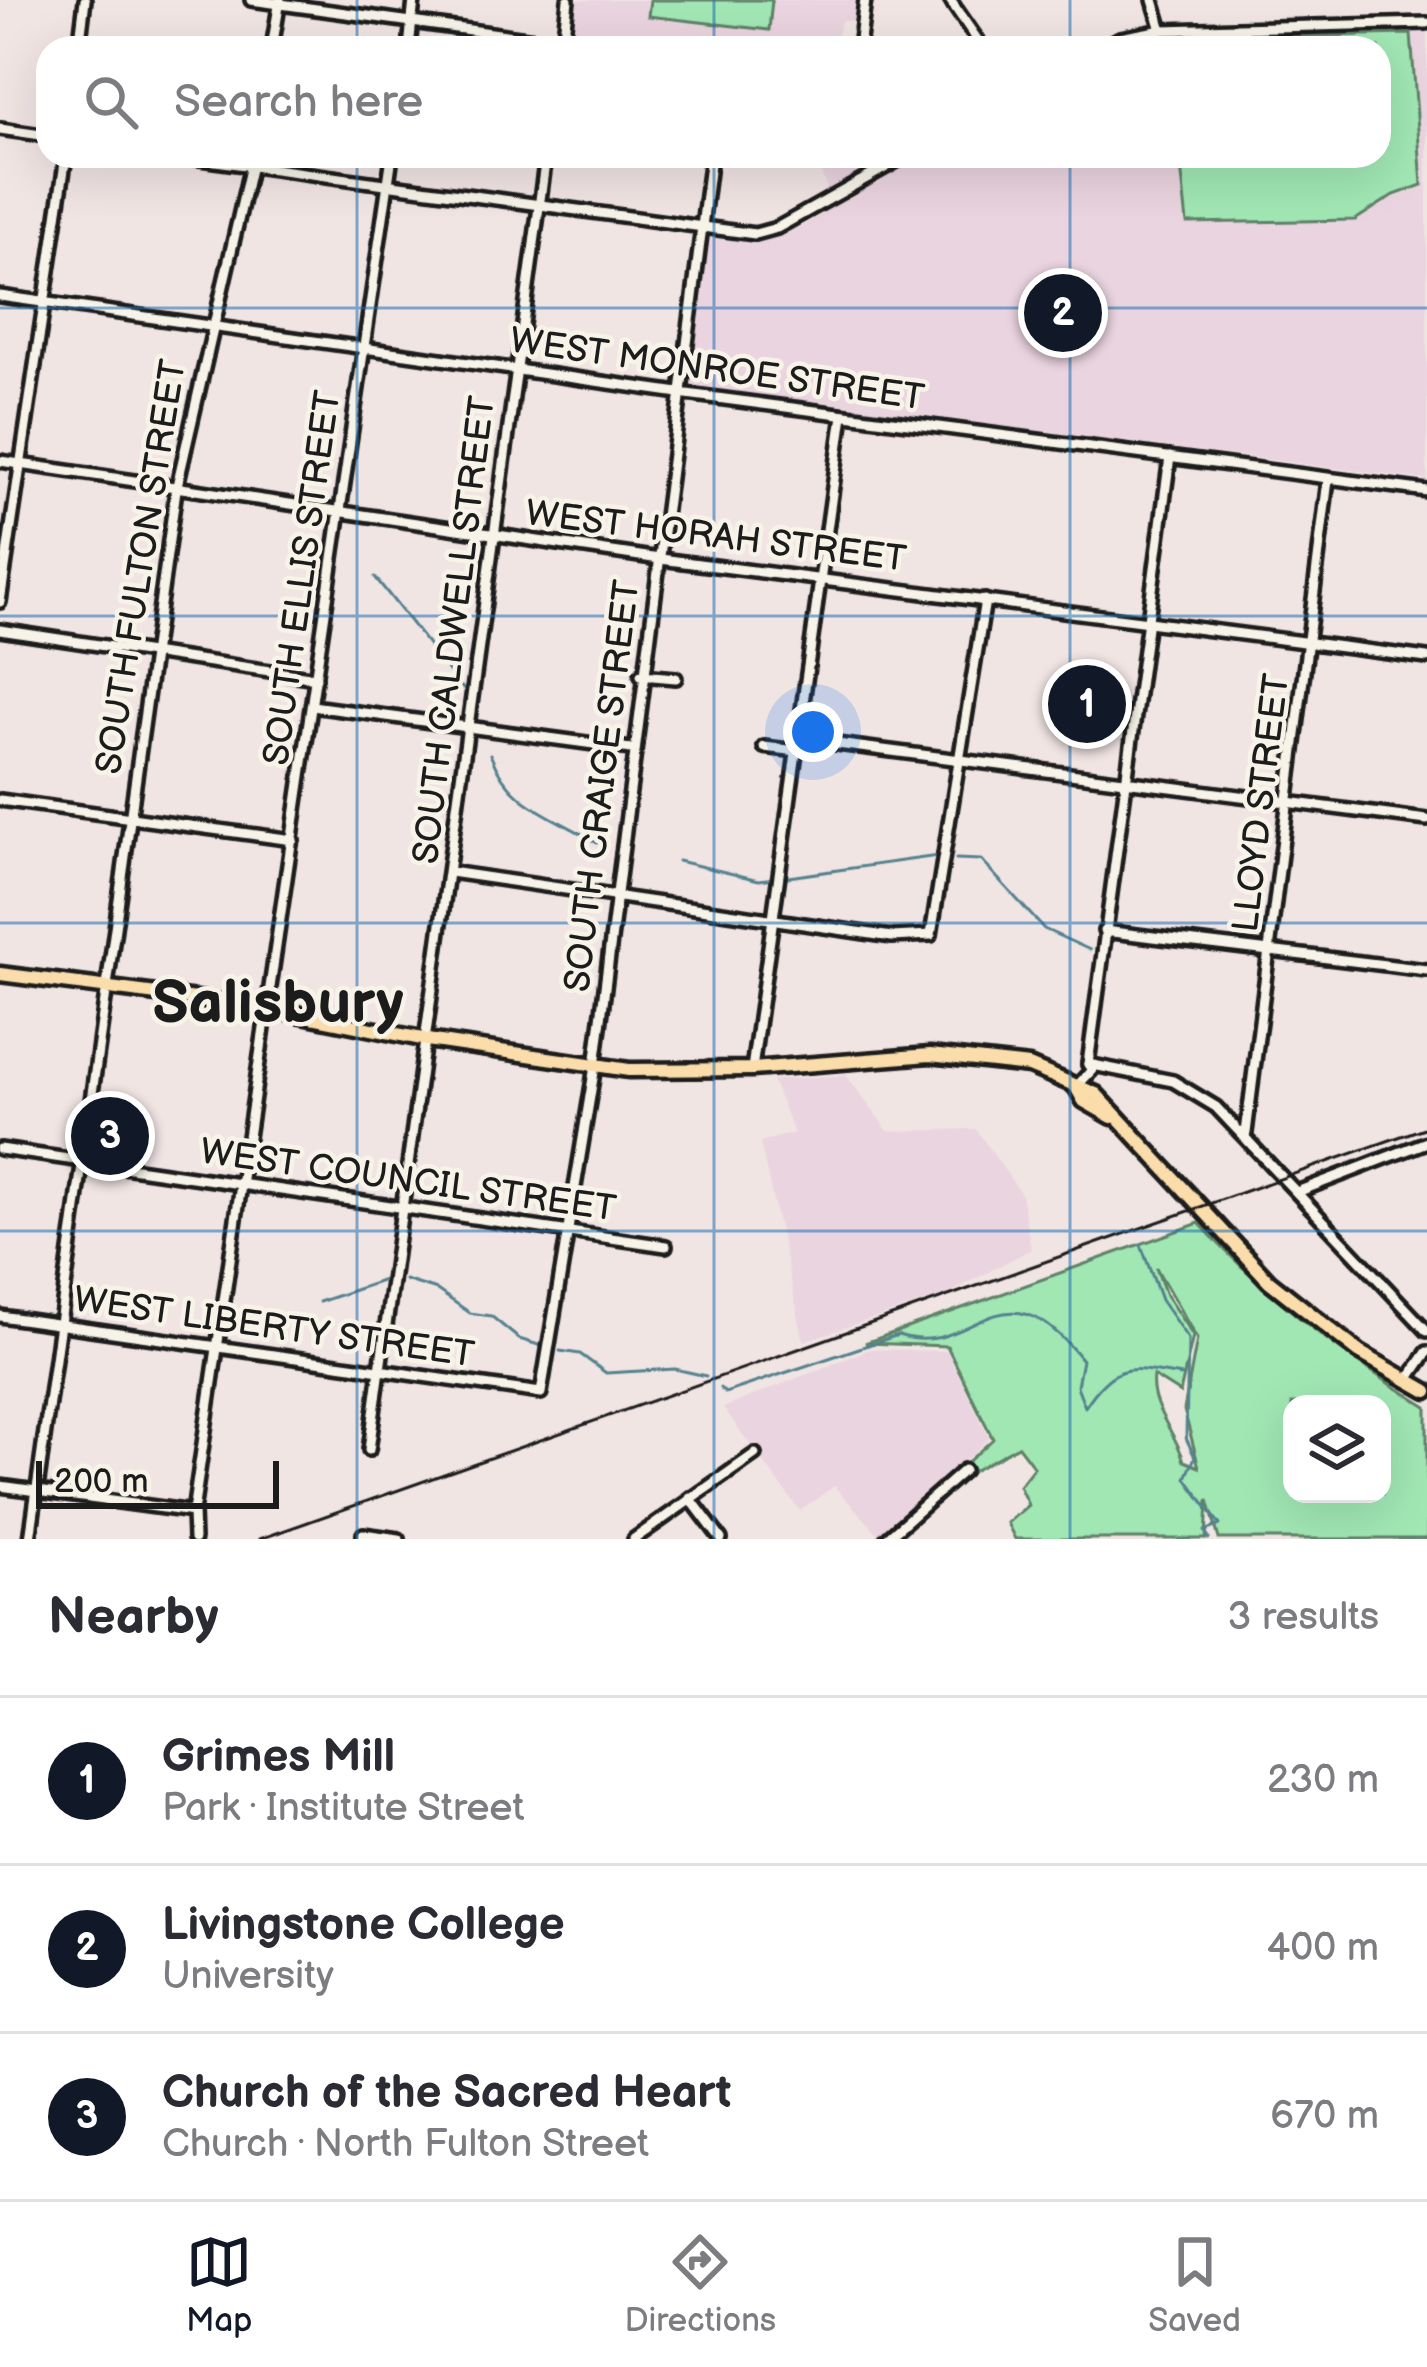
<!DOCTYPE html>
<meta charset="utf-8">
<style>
body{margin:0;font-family:"Balsamiq Sans",sans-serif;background:#f7f7f7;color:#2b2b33}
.controls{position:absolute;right:36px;bottom:36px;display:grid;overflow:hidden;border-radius:24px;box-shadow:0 12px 48px #0002}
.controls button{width:108px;height:108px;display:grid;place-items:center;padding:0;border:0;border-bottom:3px solid #e1e1e2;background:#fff;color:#2b2b33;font:60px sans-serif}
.scale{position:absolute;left:36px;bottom:30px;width:243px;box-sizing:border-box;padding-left:12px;border:6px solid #1c1c1c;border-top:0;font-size:33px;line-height:42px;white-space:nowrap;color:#1c1c1c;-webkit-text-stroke:9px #f7f3e8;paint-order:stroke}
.you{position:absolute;left:813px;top:732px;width:42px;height:42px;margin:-30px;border:9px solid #fff;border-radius:50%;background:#1a73e8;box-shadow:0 0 0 18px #1a73e833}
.badge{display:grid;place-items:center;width:78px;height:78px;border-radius:50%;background:#111827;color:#fff;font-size:39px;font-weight:700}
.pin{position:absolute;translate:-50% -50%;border:6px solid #fff;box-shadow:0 3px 12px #0006}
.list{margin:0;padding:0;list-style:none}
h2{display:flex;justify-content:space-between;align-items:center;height:156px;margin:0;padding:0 48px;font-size:51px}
h2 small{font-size:39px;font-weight:400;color:#7c7c81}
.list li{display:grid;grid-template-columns:78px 1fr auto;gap:36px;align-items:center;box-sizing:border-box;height:168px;padding:0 48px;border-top:3px solid #e1e1e2}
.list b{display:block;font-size:45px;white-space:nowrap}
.list p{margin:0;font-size:39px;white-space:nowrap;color:#7c7c81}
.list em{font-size:39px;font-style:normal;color:#7c7c81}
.icon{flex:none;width:66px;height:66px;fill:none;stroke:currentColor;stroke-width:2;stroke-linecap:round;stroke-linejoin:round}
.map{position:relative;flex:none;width:1427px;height:1539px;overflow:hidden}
.search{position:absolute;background:#fff;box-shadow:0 12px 48px #0002;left:36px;right:36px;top:36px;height:132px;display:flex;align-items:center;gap:30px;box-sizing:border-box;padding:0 42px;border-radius:36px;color:#7c7c81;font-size:45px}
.sheet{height:660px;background:#fff}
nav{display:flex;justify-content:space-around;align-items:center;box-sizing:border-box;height:168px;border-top:3px solid #e1e1e2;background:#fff;font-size:33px;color:#7c7c81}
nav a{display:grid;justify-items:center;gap:6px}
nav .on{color:#111827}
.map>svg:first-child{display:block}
.built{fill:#ead4df}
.green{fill:#a1e7b4;stroke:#5e8268;stroke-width:3;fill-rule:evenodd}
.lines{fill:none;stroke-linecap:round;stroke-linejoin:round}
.stream{stroke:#54828e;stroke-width:3}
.minor-casing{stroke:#1c1c1c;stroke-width:18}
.major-casing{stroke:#1c1c1c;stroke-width:21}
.minor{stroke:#f7f3e8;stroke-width:9}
.major{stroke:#faddab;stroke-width:12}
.rail{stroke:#1c1c1c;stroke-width:3}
.grid{fill:none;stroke:#1f6fb2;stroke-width:3;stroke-opacity:0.55}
.labels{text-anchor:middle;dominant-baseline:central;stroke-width:9;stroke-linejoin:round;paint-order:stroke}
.street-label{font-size:36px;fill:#1c1c1c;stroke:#f7f3e8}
.town-label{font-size:60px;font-weight:bold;fill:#1c1c1c;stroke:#f7f3e8}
</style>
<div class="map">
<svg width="1427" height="1539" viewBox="0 0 1427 1539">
<rect width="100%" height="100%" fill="#f1e5e4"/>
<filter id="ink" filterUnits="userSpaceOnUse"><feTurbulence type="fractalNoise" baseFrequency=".00833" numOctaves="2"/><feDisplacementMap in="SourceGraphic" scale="24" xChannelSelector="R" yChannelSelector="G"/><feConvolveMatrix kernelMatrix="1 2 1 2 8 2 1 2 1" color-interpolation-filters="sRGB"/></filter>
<g filter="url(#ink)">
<g class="built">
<polygon points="576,0 856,0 853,21 841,21 833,48 666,48 571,35"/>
<polygon points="1427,23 1427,480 689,386 707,237 762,240 802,226 834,206 814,156 1379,156 1379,48 1123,48 1161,39"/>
<polygon points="846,1075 888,1131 976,1129 1021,1194 1031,1249 946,1295 804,1341 760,1142 794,1133 772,1080"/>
<polygon points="870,1349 947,1351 989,1438 883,1539 834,1486 800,1511 723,1408"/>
</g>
<g class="green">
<polygon points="650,0 772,0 769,30 648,16"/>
<polygon points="1411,34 1422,185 1394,195 1355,220 1187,223 1180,156 1379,156 1379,48 1170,48 1169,39"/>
<path d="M1199,1223c69,75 141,131 228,184v132h-208l-11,-39 -2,39h-191l-8,-16 21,-18 -9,-19 15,-19 -16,-21 -52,29 -5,-7 32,-29 -46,-93 -82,-3zM1156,1268l41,71 -13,71 15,57 -15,-6c-9,-31 -35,-53 -31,-85l27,17 13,-57 -27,-41zM1292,1404h90v90h-90z"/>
</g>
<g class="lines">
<g class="stream">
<polyline points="375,577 463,689"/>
<path d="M490,754c21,54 64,61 107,89"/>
<polyline points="956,859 981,860 1044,929 1090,950"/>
<polyline points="678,861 759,880 774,878"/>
<polyline points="788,877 938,856"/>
<polyline points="1141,1245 1161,1300 1188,1339 1186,1438 1195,1457 1186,1478 1220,1525 1205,1531 1209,1539"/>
<polyline points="405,1280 437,1290 470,1313 491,1316 519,1339 542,1346"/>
<polyline points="319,1302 387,1279"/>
<polyline points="560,1351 580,1354 606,1373 675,1369 706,1376"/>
<path d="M720,1388l5,5 173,-58c78,26 101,-81 184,25l-5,26 8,21c33,-51 50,-37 98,-31"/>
</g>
<g class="minor-casing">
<g id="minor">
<polyline points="251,0 601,48"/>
<polyline points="950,0 983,48"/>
<polyline points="1153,0 1162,30"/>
<polyline points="563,43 568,0"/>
<polyline points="79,48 85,0"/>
<polyline points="272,48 280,0"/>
<polyline points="409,48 414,0"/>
<polyline points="859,48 865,0"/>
<polyline points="1101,48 1120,38 1162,30 1427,23"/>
<polyline points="0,129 48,136"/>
<polyline points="178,156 755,234 777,228 906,156"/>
<polyline points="0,296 679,393 1427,491"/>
<polyline points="0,461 653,558 1427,658"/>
<polyline points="0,602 66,156"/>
<polyline points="0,630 316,678"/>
<polyline points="641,675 676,678"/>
<polyline points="312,706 631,749"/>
<polyline points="798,739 1427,820"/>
<polyline points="764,747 797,751"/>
<polyline points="0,800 293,840"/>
<polyline points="450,872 892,937 931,935 985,600"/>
<polyline points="1104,931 1427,970"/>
<polyline points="1088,1064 1173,1081 1216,1107 1427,1331"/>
<polyline points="752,1069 843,415"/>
<polyline points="1076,1087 1092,1070 1088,1064 1170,457"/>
<polyline points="1246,1133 1328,480"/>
<polyline points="0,1149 666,1246"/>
<polyline points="1297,1192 1427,1142"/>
<polyline points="0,1316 541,1393 595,1066 711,156"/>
<polyline points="1407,1381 1427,1352"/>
<polyline points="369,1450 546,156"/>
<polyline points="0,1486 193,1512"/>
<polyline points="690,1498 721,1539"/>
<polyline points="30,1539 176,490 253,156"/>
<polyline points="194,1539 193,1512 392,156"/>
<polyline points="363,1539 363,1534 399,1539"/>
<polyline points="634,1539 755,1454"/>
<polyline points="886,1539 964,1470"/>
</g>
</g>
<g class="major-casing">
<g id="major">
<polyline points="0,974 267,1008 427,1040 629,1070 752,1069 930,1055 1029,1066 1096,1094 1269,1281 1359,1352 1427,1391"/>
<polyline points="1076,1087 1084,1101 1112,1117"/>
</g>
</g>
<use href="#minor" class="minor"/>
<use href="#major" class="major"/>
<polyline class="rail" points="260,1539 1427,1127"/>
</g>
</g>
<path class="grid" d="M357,0v48M714,0v48M1070,0v48M357,156v1383M714,156v1383M1070,156v1383M0,308h1427M0,616h1427M0,923h1427M0,1231h1427"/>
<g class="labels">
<g class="street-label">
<text transform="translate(717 370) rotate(8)">WEST MONROE STREET</text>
<text transform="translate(716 537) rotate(7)">WEST HORAH STREET</text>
<text transform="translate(142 567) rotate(-81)">SOUTH FULTON STREET</text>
<text transform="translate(303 578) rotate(-82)">SOUTH ELLIS STREET</text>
<text transform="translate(455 630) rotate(-83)">SOUTH CALDWELL STREET</text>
<text transform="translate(603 786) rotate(-83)">SOUTH CRAIGE STREET</text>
<text transform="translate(1262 803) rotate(-83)">LLOYD STREET</text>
<text transform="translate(408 1181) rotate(8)">WEST COUNCIL STREET</text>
<text transform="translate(274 1328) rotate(8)">WEST LIBERTY STREET</text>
</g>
<g class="town-label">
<text x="278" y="1004">Salisbury</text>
</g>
</g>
</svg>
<div class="controls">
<button><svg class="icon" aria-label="layers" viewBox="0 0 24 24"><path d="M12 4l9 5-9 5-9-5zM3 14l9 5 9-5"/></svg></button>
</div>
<div class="scale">200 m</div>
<div class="you"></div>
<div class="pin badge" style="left:1087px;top:704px">1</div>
<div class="pin badge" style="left:1063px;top:313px">2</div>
<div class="pin badge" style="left:110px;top:1136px">3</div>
<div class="search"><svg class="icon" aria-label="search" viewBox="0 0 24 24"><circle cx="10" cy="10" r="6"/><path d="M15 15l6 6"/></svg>Search here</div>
</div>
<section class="sheet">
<h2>Nearby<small>3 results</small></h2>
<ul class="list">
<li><span class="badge">1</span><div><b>Grimes Mill</b><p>Park · Institute Street</p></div><em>230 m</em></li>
<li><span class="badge">2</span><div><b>Livingstone College</b><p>University</p></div><em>400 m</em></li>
<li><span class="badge">3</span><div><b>Church of the Sacred Heart</b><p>Church · North Fulton Street</p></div><em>670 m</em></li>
</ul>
</section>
<nav>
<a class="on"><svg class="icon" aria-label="map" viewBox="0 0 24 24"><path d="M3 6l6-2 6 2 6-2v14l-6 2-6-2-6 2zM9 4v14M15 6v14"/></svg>Map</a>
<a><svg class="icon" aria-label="directions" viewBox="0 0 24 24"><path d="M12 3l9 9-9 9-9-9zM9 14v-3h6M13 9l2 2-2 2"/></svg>Directions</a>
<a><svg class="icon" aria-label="saved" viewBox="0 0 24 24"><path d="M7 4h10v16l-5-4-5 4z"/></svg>Saved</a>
</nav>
